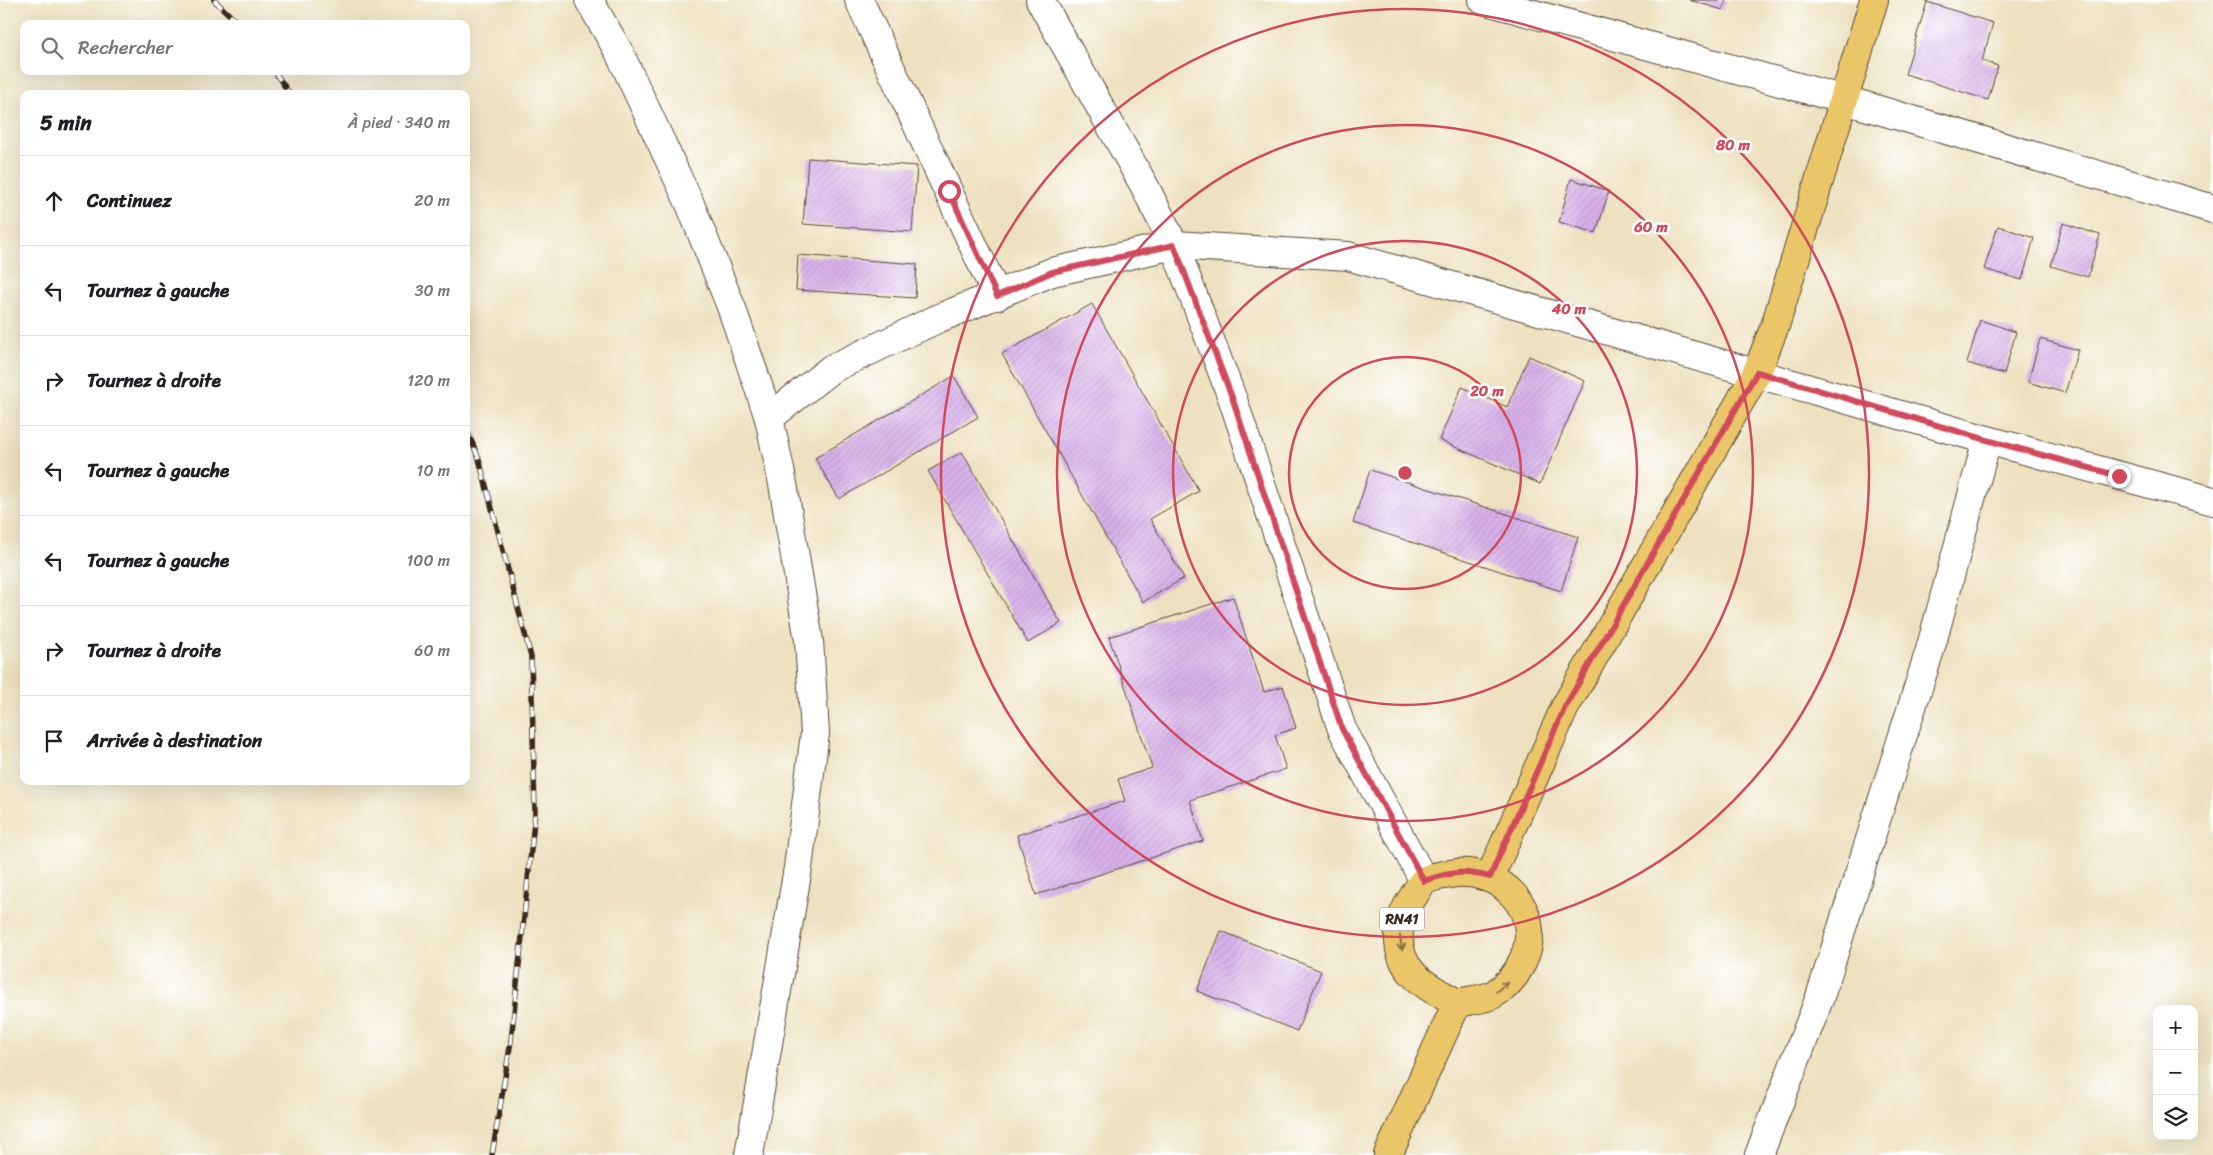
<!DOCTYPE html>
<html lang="fr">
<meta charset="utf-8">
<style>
body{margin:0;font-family:Sriracha,sans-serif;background:#f2f2f2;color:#202124}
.controls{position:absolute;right:15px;bottom:15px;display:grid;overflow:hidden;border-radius:10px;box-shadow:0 5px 20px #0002}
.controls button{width:45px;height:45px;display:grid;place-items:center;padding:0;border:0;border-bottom:1px solid #e0e0e0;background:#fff;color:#202124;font:25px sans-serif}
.stop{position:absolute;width:15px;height:15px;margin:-11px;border:4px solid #d1495b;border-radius:50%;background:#fff}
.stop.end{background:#d1495b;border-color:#fff;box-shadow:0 1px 5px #0008}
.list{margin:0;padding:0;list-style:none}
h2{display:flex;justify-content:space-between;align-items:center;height:65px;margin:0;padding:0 20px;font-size:21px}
h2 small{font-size:16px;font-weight:400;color:#757577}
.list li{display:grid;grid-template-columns:32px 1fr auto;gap:15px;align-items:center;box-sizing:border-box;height:90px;padding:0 20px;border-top:1px solid #e0e0e0}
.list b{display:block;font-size:19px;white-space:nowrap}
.list em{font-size:16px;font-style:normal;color:#757577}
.icon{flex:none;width:28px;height:28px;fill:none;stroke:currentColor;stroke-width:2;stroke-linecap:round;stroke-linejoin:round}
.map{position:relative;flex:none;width:2213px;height:1155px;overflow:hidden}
.search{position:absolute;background:#fff;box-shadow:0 5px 20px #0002;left:20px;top:20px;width:450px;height:55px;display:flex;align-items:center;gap:12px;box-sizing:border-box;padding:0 18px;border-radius:10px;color:#757577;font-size:19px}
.panel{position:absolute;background:#fff;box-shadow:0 5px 20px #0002;left:20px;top:90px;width:450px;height:695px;border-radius:10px}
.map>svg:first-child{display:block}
.building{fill:url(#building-hatch)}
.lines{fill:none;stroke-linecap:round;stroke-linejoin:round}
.minor-casing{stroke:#564536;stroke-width:30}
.major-casing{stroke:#564536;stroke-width:30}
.minor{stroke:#fff;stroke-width:28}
.major{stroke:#ebc669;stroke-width:28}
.rail-casing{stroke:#3b2a1e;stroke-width:5.5}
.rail{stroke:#fff;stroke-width:4;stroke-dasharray:11;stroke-linecap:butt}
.oneway{stroke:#8a7040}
.route{stroke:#d1495b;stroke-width:6}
.ring{fill:none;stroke:#d1495b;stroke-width:2.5}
.labels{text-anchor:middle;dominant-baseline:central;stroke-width:5;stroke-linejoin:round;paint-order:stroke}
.shield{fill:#fff;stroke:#766a62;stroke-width:1}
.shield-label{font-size:14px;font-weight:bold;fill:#3b2a1e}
.centre{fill:#d1495b;stroke:#fff;stroke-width:2.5}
.ring-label{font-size:15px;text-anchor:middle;font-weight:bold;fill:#d1495b;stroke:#fff;stroke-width:5;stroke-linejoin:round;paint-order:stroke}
</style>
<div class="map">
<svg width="2213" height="1155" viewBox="0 0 2213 1155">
<defs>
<pattern id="building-hatch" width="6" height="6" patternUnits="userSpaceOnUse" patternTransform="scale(1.25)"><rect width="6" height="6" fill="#d8b1ea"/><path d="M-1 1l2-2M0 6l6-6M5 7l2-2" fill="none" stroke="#ba98c8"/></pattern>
</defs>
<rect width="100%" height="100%" fill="#fff"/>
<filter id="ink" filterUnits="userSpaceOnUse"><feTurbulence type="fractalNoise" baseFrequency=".02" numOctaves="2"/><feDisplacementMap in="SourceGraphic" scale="10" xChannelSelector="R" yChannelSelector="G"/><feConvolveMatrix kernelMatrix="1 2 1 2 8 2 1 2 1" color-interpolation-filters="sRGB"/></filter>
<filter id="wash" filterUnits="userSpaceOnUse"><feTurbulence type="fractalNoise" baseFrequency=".0096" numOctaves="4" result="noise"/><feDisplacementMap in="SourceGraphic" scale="20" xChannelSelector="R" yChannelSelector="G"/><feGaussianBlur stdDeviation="1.12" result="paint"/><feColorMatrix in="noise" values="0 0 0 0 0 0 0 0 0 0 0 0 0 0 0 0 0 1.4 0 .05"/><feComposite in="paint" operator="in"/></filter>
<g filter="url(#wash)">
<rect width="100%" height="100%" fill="#ede1c0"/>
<g id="blocks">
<g class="building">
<polygon points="1689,0 1726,0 1723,10"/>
<polygon points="1927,2 1993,23 1982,61 1998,66 1988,100 1905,74"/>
<polygon points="808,158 917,166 912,232 803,224"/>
<polygon points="1571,179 1609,191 1596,233 1559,222"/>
<polygon points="2063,223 2100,235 2088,277 2051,266"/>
<polygon points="1998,226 2034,238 2022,280 1984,269"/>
<polygon points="798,255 917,264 915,298 796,290"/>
<polygon points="1092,304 1199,491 1150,519 1184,578 1143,602 1002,354"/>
<polygon points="1980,320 2016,332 2004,374 1967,363"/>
<polygon points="2040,339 2078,350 2065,393 2028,382"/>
<polygon points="1529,356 1585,381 1540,484 1439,440 1462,387 1507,407"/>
<polygon points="954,376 978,417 839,499 815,458"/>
<polygon points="962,452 1061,623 1028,643 928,471"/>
<polygon points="1370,470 1578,537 1561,591 1353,523"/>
<polygon points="1233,597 1264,692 1283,686 1296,728 1275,735 1286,769 1190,800 1203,841 1036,895 1017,835 1125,801 1118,779 1152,768 1109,637"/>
<polygon points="1221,931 1321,971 1297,1031 1197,991"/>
</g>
</g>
</g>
<g filter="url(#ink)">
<use href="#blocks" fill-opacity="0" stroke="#564536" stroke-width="1"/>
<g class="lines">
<g class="minor-casing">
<g id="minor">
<polyline points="589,0 619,52 690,204 732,309 769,418 783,484 809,641 815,733 798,868 749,1155"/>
<polyline points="859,0 997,296"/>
<polyline points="1040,0 1145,187 1174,245 1233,400 1342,729 1424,881"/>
<polyline points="1483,0 1845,100 2213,209"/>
<polyline points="769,418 831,369 937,319 1052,272 1174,245 1348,256 1987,440 2213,501"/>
<polyline points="1759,1155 1820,997 1930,650 1987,440"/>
</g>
</g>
<g class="major-casing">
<g id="major">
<polyline points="1490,877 1565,707 1757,372 1776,323 1874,0"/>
<path d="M1388,1155l69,-152c11,-3 27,-3 37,-9 14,-8 23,-20 29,-34 23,-49 -24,-95 -73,-86 -8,1 -20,3 -26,7 -4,4 -8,11 -11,16 -7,10 -13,22 -14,35 -3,41 29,55 58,71"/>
</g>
</g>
<use href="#minor" class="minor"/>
<use href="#major" class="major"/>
<g class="rail-casing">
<g id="rail">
<polyline points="214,0 239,24"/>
<polyline points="274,71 290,94"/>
<polyline points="466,428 479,459 531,657 535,812 511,1041 492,1155"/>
</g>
</g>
<use href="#rail" class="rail"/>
</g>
<defs><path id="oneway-shaft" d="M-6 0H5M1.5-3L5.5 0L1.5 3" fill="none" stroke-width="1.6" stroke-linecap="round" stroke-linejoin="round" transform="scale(1.25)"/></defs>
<g class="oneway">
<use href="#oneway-shaft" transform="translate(1401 943) rotate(81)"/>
<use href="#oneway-shaft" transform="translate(1502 987) rotate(-40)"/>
</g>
</g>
<g class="lines" filter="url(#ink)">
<path class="route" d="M949,191l48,105 55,-24 122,-27 59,155 109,329 82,152c27,-9 38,-11 66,-4l75,-170 192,-335 230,68 132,36"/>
</g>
<g class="ring">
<circle cx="1405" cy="473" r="116"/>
<circle cx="1405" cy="473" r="232"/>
<circle cx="1405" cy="473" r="348"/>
<circle cx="1405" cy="473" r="464"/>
</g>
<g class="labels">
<rect class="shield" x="1379.5" y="907.5" width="45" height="23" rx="4"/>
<g class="shield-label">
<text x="1402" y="919">RN41</text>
</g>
</g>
<circle cx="1405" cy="473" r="8" class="centre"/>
<g class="ring-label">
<text x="1733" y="150">80 m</text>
<text x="1651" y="232">60 m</text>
<text x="1569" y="314">40 m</text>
<text x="1487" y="396">20 m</text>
</g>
</svg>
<div class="controls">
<button>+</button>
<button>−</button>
<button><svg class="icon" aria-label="layers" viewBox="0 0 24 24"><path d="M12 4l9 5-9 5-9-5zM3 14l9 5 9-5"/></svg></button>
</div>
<div class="stop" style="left:949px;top:191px"></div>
<div class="stop end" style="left:2119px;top:476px"></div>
<div class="search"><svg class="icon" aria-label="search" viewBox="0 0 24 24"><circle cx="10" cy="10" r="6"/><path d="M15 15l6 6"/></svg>Rechercher</div>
<section class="panel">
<h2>5 min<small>À pied · 340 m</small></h2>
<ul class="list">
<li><svg class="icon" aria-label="ahead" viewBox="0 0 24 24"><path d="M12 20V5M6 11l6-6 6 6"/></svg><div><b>Continuez</b></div><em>20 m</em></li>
<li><svg class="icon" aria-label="left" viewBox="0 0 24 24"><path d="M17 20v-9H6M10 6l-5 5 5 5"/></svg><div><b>Tournez à gauche</b></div><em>30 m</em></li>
<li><svg class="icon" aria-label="right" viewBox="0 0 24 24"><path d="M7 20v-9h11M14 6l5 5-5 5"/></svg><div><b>Tournez à droite</b></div><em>120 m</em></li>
<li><svg class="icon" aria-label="left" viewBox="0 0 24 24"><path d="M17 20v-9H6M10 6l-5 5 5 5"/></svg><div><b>Tournez à gauche</b></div><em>10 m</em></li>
<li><svg class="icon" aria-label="left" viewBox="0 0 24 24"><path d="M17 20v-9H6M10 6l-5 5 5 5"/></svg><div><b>Tournez à gauche</b></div><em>100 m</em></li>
<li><svg class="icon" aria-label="right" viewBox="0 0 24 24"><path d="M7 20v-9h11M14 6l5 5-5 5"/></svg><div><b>Tournez à droite</b></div><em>60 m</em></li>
<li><svg class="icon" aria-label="arrive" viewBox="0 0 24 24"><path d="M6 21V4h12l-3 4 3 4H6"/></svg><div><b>Arrivée à destination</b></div></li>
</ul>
</section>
</div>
